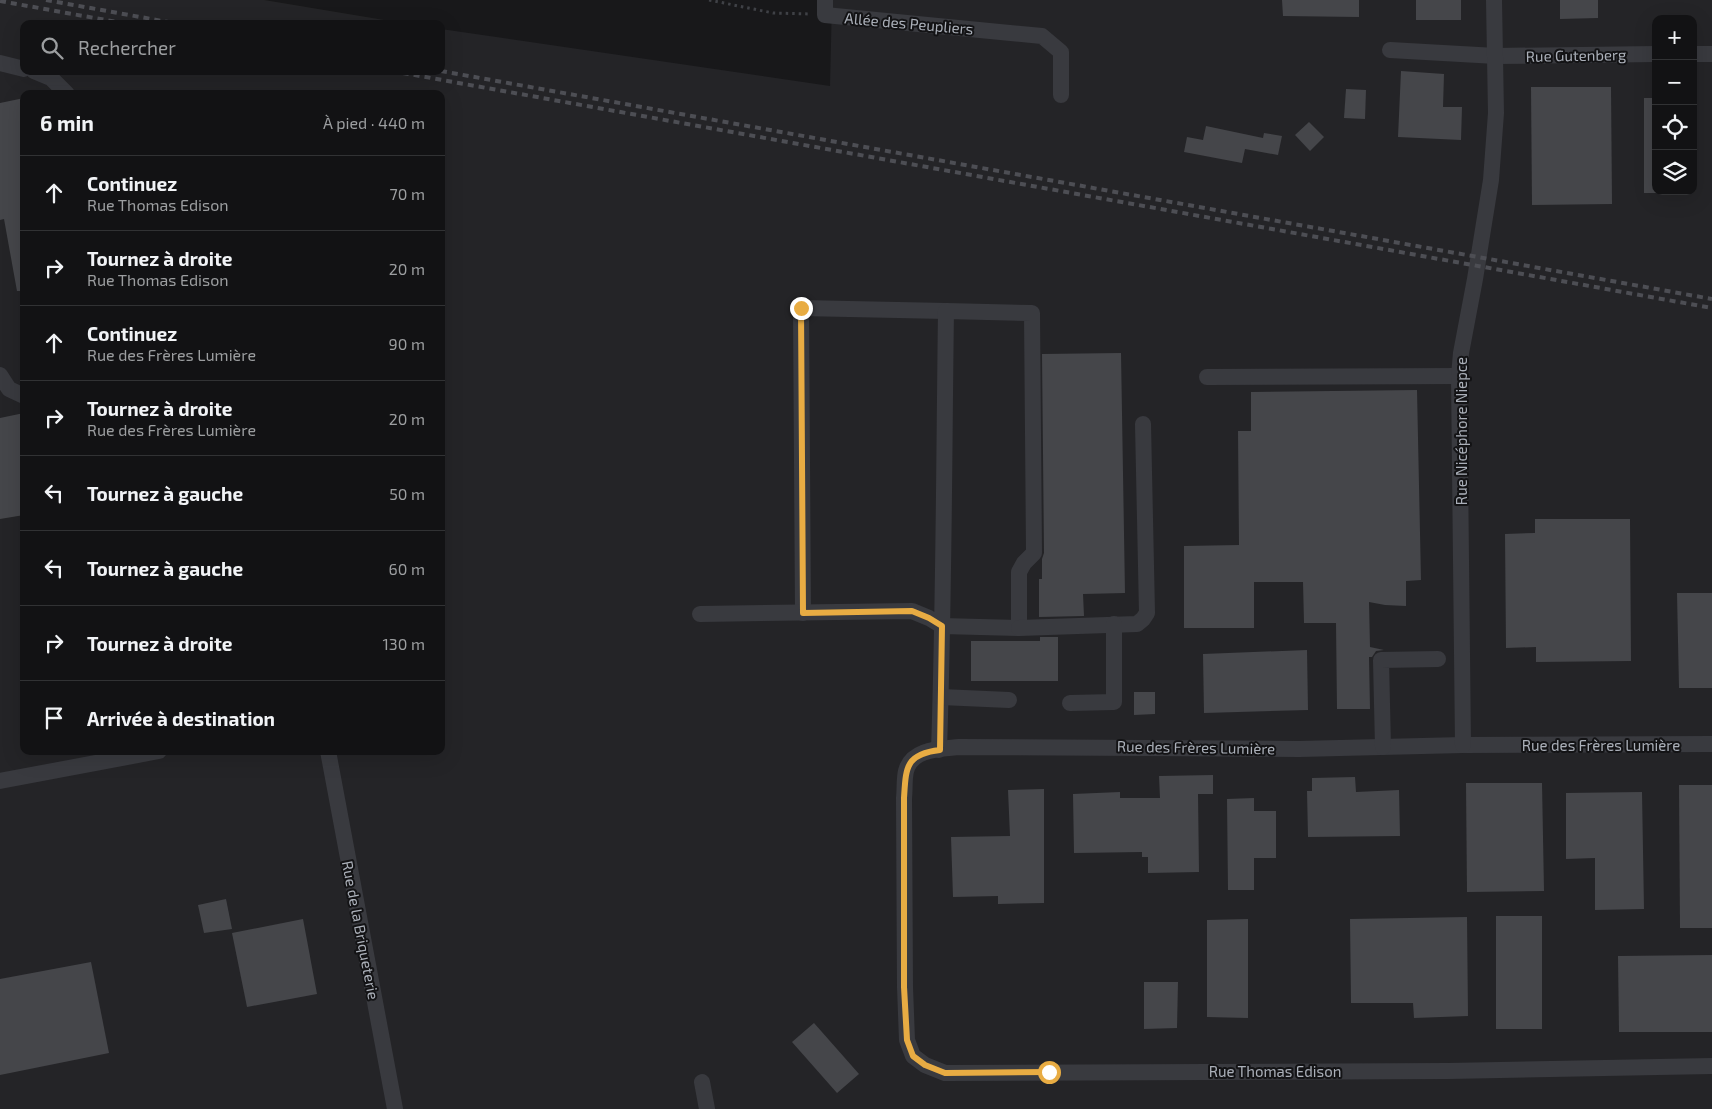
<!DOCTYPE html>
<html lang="fr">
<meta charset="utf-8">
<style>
body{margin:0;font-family:"Exo 2",sans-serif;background:#1f2022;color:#f1f3f6}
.controls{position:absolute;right:15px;top:15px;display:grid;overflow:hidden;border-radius:10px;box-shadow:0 5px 20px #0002}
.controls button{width:45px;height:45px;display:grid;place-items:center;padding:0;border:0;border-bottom:1px solid #313234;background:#121214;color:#f1f3f6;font:25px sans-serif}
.stop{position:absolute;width:15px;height:15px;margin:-11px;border:4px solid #e8ac43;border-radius:50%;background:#fff}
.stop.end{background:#e8ac43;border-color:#fff;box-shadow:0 1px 5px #0008}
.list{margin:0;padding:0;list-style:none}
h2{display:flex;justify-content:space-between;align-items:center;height:65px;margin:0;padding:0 20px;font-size:21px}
h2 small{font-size:16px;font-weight:400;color:#9c9ea0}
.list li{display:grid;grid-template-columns:32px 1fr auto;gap:15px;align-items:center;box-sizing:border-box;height:75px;padding:0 20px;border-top:1px solid #313234}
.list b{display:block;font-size:19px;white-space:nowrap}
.list p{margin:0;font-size:16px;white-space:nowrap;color:#9c9ea0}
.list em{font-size:16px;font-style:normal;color:#9c9ea0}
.icon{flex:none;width:28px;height:28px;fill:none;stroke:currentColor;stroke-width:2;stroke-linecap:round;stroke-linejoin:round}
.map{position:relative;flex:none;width:1712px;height:1109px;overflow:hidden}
.search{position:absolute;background:#121214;box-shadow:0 5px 20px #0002;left:20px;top:20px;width:425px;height:55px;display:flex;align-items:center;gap:12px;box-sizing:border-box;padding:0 18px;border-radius:10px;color:#9c9ea0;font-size:19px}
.panel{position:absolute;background:#121214;box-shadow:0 5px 20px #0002;left:20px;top:90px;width:425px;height:665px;border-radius:10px}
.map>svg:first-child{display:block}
.built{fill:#242427;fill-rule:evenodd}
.building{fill:#45464a}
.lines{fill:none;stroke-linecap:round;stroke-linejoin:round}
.path{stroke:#3f4146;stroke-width:3;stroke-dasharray:2.5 4;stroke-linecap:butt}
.minor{stroke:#393a3f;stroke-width:16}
.rail{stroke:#4d4e54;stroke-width:4;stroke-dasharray:6 5;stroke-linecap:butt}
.route{stroke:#e8ac43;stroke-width:6}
.labels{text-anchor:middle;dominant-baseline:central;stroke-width:4;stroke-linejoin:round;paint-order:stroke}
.street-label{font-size:15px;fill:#abb0b9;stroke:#131315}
</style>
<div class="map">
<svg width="1712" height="1109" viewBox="0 0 1712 1109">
<rect width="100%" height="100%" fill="#18181a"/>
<path class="built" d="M0,0h264l144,24h-384v47h417v-42l389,57 2,-86h880v1109h-1712zM1656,19h37v172h-37zM24,94h417v657h-417z"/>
<g class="building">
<polygon points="1282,0 1359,0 1359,17 1283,16"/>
<rect x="1416" y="0" width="45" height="20"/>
<polygon points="1560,0 1598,0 1598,18 1560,19"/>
<polygon points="1401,71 1444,74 1443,107 1462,107 1461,140 1398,137"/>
<polygon points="1531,87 1611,87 1612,204 1532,205"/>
<polygon points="1346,89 1366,90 1365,119 1344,118"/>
<polygon points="24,98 24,291 17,291 4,219 0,220 0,103"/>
<rect x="1644" y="98" width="12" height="95"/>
<polygon points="1309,122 1324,137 1310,151 1295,135"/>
<polygon points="1206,126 1263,138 1264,133 1282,136 1278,155 1245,149 1242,163 1184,152 1187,137 1203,140"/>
<polygon points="1121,353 1125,593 1083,594 1084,616 1039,617 1039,579 1042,579 1042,559 1044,553 1042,354"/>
<polygon points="1417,390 1421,580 1406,581 1406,606 1385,605 1369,602 1370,647 1384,650 1376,651 1372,657 1369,657 1370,709 1337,709 1336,623 1304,623 1303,582 1254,582 1254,628 1184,628 1184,546 1239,545 1238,431 1251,431 1251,392"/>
<polygon points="24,413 24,515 0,519 0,418"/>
<polygon points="1535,519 1630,519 1631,661 1536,662 1536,647 1506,648 1505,534 1535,533"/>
<polygon points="1677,593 1712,593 1712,688 1679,688"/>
<polygon points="1040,637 1058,637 1058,681 971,681 971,641 1040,641"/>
<polygon points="1307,650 1308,710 1204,713 1203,654"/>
<polygon points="1134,692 1155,692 1155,714 1134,715"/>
<polygon points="1213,775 1213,794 1198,794 1199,872 1148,873 1148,857 1142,857 1142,852 1074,853 1073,794 1120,792 1120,798 1160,798 1159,776"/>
<polygon points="1355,777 1356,792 1399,790 1400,836 1308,837 1307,791 1312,791 1312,778"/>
<polygon points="1466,783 1542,783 1544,891 1467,892"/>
<polygon points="1679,785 1712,785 1712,928 1680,928"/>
<polygon points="1044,789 1044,903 998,904 998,896 953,897 951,837 1010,836 1008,790"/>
<polygon points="1642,792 1644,909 1595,910 1595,858 1566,859 1566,793"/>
<polygon points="1254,798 1254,811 1276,811 1276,858 1254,858 1254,890 1228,890 1227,799"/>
<polygon points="226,899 232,929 204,933 198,905"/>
<rect x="1496" y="916" width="46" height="113"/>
<polygon points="1467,917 1468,1016 1414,1018 1413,1003 1351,1003 1350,919"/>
<polygon points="303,919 317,994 247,1007 232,933"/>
<polygon points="1248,919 1248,1018 1207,1017 1207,920"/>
<polygon points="1712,955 1712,1032 1619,1032 1618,956"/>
<polygon points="91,962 109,1053 0,1075 0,979"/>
<polygon points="1144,982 1178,982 1177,1028 1144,1029"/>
<polygon points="814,1023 859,1074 837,1093 792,1042"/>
</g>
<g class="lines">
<polyline class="path" points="709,0 773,13 810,14"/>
<g class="minor">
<polyline points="825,0 825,15 1042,36 1061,52 1061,95"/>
<polyline points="1390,50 1496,56 1656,54"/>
<polyline points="1693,54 1712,54"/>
<polyline points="0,63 24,69"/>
<polyline points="34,71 51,78 67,94"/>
<polyline points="0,375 9,389 24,396"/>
<polyline points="1207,377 1459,376"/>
<polyline points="803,613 801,308 946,311"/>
<path d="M700,614l212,-3 17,7 13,8 77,2v-56l5,-9 10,-10 -2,-240 -86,-2c-2,146 -2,292 -7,439"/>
<polyline points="1019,628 1137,624 1143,619 1147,613 1143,424"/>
<polyline points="941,697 1009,700"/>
<polyline points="1070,703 1114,702 1114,624"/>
<path d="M1712,744l-249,1 -164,4 -340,-2c-18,2 -47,1 -53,24 -2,8 -1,19 -2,27l1,189 2,53 6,16 12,9 20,8 503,-2 264,-5"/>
<polyline points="1463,745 1459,376 1461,353 1475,279 1491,180 1496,113 1494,0"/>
<polyline points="1383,747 1381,660 1438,659"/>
<polyline points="328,751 395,1109"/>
<polyline points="0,781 159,751"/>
<polyline points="702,1082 707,1109"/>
</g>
<g class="rail">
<polyline points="46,0 179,24"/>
<polyline points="0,1 128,24"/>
<polyline points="392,71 1712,308"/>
<polyline points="441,71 1712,299"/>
</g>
</g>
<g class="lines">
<path class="route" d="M801,308l2,305 109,-2 17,7 13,8 -2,124c-35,4 -34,18 -36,48v189l3,53 6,16 12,9 20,8 104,-1"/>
</g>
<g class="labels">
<g class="street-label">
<text transform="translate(909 23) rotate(5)">Allée des Peupliers</text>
<text transform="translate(1576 55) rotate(-1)">Rue Gutenberg</text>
<text transform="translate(1461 431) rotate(-90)">Rue Nicéphore Niepce</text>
<text x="1601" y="745">Rue des Frères Lumière</text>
<text transform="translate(1196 747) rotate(1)">Rue des Frères Lumière</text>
<text transform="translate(361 930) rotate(79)">Rue de la Briqueterie</text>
<text x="1275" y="1071">Rue Thomas Edison</text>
</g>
</g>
</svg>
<div class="controls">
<button>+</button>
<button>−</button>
<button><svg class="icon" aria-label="locate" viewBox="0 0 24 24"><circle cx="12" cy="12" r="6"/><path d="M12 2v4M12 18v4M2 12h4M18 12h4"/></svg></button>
<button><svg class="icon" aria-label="layers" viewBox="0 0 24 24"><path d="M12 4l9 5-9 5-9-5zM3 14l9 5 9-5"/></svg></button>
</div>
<div class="stop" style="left:1049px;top:1072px"></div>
<div class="stop end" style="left:801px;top:308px"></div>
<div class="search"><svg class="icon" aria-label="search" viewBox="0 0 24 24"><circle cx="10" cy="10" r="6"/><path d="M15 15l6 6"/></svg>Rechercher</div>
<section class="panel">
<h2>6 min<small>À pied · 440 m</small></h2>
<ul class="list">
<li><svg class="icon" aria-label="ahead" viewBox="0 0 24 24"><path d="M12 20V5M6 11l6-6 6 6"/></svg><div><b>Continuez</b><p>Rue Thomas Edison</p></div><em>70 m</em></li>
<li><svg class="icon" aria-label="right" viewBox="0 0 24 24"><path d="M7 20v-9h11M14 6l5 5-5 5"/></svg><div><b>Tournez à droite</b><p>Rue Thomas Edison</p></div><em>20 m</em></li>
<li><svg class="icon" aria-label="ahead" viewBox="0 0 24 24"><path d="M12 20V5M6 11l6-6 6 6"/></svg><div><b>Continuez</b><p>Rue des Frères Lumière</p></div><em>90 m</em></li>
<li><svg class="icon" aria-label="right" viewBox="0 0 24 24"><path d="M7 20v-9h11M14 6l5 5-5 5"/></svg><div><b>Tournez à droite</b><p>Rue des Frères Lumière</p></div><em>20 m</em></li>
<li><svg class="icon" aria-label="left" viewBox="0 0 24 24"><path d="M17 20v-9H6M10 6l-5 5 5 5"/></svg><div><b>Tournez à gauche</b></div><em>50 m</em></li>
<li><svg class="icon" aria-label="left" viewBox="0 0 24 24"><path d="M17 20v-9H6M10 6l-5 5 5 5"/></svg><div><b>Tournez à gauche</b></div><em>60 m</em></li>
<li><svg class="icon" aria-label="right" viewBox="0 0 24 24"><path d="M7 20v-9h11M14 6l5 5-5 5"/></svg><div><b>Tournez à droite</b></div><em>130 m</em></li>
<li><svg class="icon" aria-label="arrive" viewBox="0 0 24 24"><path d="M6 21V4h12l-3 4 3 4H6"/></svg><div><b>Arrivée à destination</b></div></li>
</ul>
</section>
</div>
